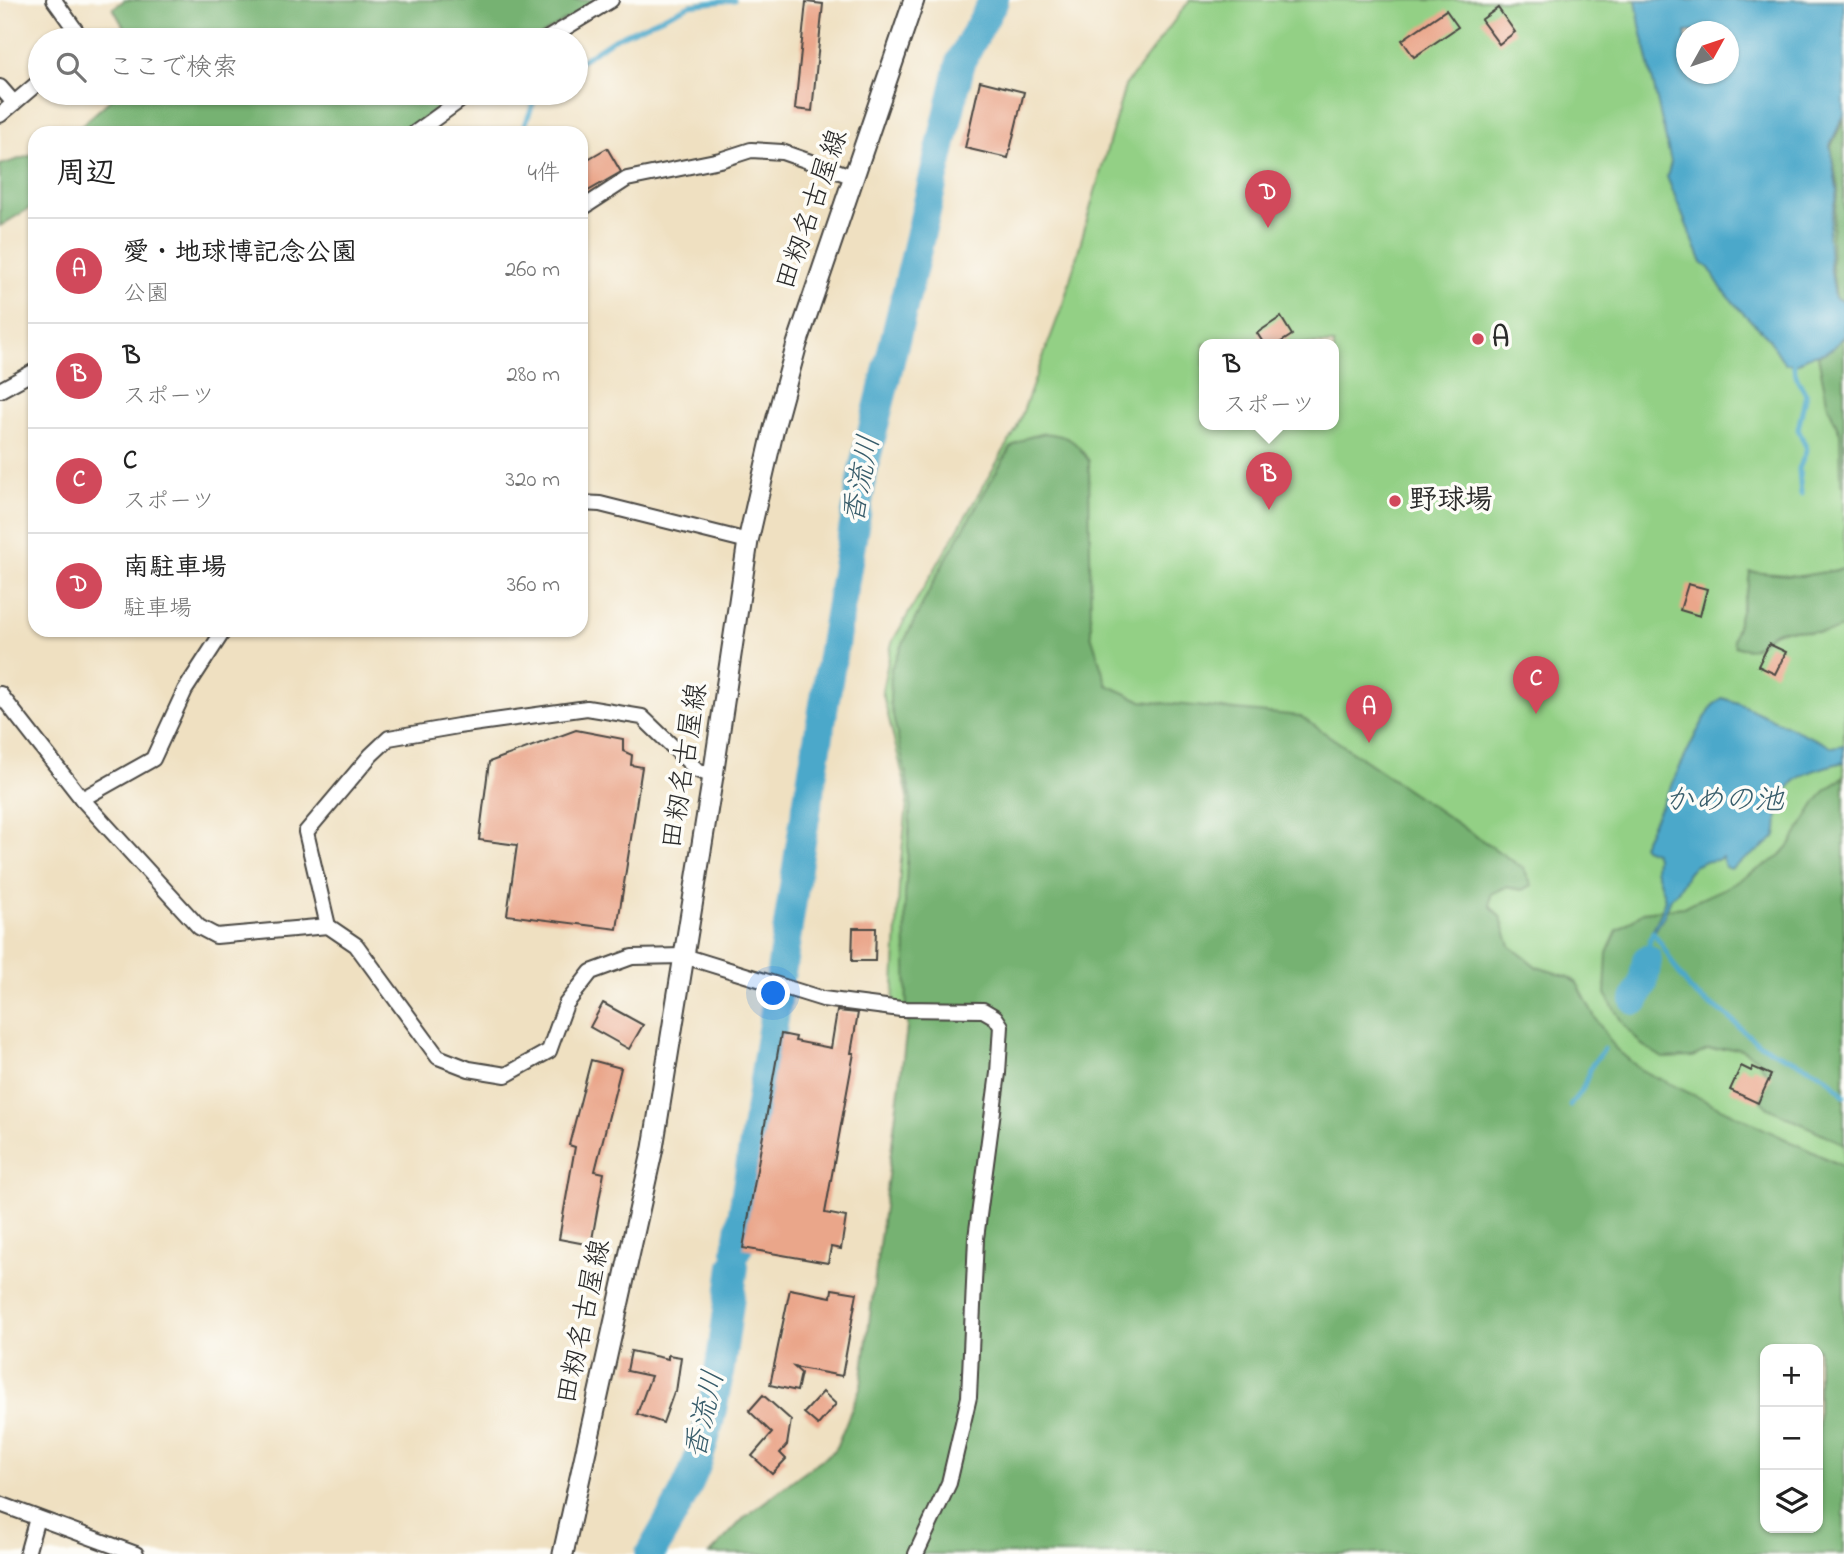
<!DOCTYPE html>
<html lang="ja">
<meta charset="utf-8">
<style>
body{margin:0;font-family:"Indie Flower","Klee One",sans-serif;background:#f2f2f2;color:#222}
.controls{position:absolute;right:21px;bottom:21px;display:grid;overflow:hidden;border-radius:14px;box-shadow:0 2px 5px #0004}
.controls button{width:63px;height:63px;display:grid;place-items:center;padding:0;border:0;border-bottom:2px solid #e0e0e0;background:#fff;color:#222;font:35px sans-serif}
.compass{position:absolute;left:1676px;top:21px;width:63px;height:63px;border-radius:50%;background:#fff;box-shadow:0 2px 5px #0004;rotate:50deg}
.you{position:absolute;left:774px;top:994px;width:24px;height:24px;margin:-18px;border:5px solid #fff;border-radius:50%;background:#1a73e8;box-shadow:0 0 0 10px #1a73e833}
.badge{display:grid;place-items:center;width:46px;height:46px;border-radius:50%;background:#d1495b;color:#fff;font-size:23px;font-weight:700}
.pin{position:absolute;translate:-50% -58px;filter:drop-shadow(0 2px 4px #0008)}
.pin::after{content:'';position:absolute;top:37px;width:24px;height:21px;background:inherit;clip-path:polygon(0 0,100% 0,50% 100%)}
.popup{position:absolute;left:1199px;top:339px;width:140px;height:91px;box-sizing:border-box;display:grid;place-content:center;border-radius:14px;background:#fff;filter:drop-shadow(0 2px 5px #0005);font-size:23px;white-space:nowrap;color:#767676}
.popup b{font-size:26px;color:#222}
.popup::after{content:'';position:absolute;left:50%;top:100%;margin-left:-14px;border:14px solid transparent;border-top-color:#fff}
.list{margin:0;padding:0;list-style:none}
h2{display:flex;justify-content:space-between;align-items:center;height:91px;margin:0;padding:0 28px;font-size:30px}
h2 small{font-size:23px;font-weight:400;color:#767676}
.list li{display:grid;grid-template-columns:46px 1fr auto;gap:21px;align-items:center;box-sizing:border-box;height:105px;padding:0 28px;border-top:2px solid #e0e0e0}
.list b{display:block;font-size:26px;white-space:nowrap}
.list p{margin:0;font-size:23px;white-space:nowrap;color:#767676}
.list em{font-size:23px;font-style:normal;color:#767676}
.icon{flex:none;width:38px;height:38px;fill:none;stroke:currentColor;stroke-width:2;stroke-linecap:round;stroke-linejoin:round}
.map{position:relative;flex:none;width:1844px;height:1554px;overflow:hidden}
.search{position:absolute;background:#fff;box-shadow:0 2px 5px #0004;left:28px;top:28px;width:560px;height:77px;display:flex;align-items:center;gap:18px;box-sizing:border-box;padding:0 24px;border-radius:38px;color:#767676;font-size:26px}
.panel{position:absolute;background:#fff;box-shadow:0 2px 5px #0004;left:28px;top:126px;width:560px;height:511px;border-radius:21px}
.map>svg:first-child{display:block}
.green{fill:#93d085;stroke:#5f7e58;stroke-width:2;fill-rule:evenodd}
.forest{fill:#76b272;stroke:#506e4e;stroke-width:2;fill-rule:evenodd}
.water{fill:#4ba8ca;stroke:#3b6a7a;stroke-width:2;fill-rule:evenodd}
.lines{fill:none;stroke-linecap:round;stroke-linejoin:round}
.stream{stroke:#4ba8ca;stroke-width:5}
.river{stroke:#4ba8ca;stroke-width:30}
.building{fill:#eaa68a}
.street-casing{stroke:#484642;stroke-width:18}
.secondary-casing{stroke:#484642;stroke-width:23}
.street{stroke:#fff;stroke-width:14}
.secondary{stroke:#fff;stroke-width:19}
.poi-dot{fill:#d1495b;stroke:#fdfcf7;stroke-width:2.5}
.labels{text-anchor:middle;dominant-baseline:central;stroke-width:7;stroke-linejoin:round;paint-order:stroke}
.street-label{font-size:28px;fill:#2b2b2b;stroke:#fdfcf7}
.poi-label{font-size:28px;font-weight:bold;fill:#2b2b2b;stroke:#fdfcf7;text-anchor:start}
.water-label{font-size:30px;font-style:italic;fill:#385d6b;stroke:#fdfcf7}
</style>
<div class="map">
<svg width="1844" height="1554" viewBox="0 0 1844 1554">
<rect width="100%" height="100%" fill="#fdfcf7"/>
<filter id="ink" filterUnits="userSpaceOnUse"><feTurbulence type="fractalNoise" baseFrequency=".0143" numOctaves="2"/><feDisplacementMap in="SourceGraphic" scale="14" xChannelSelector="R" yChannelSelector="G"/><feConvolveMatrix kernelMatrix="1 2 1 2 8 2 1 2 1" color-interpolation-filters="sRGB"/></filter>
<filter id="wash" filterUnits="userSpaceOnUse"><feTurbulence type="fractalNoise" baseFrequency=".00686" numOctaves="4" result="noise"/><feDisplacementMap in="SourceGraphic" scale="28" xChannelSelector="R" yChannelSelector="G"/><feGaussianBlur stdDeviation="1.57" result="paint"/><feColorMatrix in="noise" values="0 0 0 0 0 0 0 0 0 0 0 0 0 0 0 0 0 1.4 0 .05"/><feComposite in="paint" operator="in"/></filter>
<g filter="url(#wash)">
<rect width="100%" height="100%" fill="#efe0c1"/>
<path class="green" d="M1190,0h654v1554h-885l123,-504 -189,-45 7,-135 8,-74 -26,-105 10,-49 124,-212 48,-129 61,-215zM1686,32h42v42h-42zM1204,344h130v80h-130zM1765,1349h53v179h-53z"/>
<g class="forest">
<polygon points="125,0 598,0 533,40 131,40 113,8"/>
<polygon points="118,93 459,93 403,133 73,133"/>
<polygon points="1844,119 1844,301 1836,298 1832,267 1831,237 1838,189 1831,146"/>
<polygon points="35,154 35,205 0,226 0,165"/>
<polygon points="1844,337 1844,486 1841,483 1840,433 1828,406 1818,356 1833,348"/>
<path d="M1044,433c26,3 31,7 45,28l2,174 16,50 35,16 158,15 224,153 8,16 -10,5 -16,-3 -15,7 -1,11 11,13 9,28 27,21 32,10 8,6 20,38 19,28 25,21 203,97v387h-1134l35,-37 56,-43 34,-24 26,-64 46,-359 -2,-130 6,-99 -21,-96 1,-34 47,-95 72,-125 16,-10zM1765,1349h53v179h-53z"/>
<path d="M1844,569v58c-5,2 -11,5 -16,5 -16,3 -34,-6 -50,-1 -19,6 -18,25 -43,15l-2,-6 15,-54 2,-14 51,4z"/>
<polygon points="1844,777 1844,1144 1768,1108 1761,1101 1761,1094 1765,1083 1764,1069 1756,1058 1739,1048 1707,1050 1693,1057 1663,1058 1642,1045 1624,1025 1605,994 1607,953 1617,931 1643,912 1683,907 1723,889 1778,858 1789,846 1815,804 1825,791"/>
</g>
<g class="water">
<path d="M1636,0h208v115l-14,30 7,45 -9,45 2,31 5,32 9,4v34l-11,12 -10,5 -17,4 -7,6 -14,1 -18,-28 -26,-25 -19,-22 -13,-21 -7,-5 -35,-86 4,-15 -31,-137zM1686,32h42v42h-42z"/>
<path d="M1722,698l16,5 94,44 12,-2v17c-30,7 -59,14 -66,48 -1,8 1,20 -3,27 -4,6 -38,28 -45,32l-5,-2 -3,-10 -5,3 -14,2 -9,4 -6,7 -10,18 -7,7 -7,18 -11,18 -1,-3 9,-18 4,-15 -10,-29 1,-12 -2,-5 -10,-4 -2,-3 54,-111 16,-28z"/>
</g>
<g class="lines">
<g class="stream">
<polyline points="576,64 612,40 690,5 734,0"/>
<polyline points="522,133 533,104 542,93"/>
<path d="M1794,358c-2,14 5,24 12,36l-8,35 9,20 -8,20 2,25"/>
<path d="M1653,932c14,18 23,41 38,58 10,11 24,17 35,25 10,8 18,18 28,25 29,21 69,24 90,56"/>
<polyline points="1648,953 1650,939 1653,932"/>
<polyline points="1570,1105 1582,1090 1592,1065 1604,1049"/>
</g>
<g class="river">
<polyline points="781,972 800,848 864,466 915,258 961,61 994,0"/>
<polyline points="1635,1000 1643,983 1647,960"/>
<polyline points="737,1250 777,999"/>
<path d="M650,1554c18,-31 38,-63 49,-97 20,-61 26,-127 35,-191"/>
</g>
</g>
<g id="blocks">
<g class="building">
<polygon points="806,2 823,4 812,111 795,109"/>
<polygon points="1498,8 1515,32 1499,44 1481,20"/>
<polygon points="1446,10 1458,27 1414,57 1402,40"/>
<polygon points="980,81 1024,92 1008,158 965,148"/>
<polygon points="607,148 621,172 581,195 581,163"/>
<polygon points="1281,317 1292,335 1278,344 1264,344 1257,333"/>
<polygon points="1688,584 1707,589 1700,616 1680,610"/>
<polygon points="1769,644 1786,652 1775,674 1758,666"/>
<polygon points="576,730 623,739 623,751 632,755 631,765 642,767 617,929 507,915 517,845 479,840 489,762"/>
<polygon points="853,928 876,928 875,961 852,961"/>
<polygon points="603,1003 643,1025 629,1049 590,1027"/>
<polygon points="837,1011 858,1013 851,1053 854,1053 825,1213 846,1217 841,1249 831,1247 828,1263 743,1248 781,1034 796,1037 795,1041 831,1048"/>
<polygon points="591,1060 621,1068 595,1171 604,1173 591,1245 559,1239 575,1147 569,1145"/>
<polygon points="1741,1066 1751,1071 1753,1067 1771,1075 1758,1103 1730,1090"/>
<polygon points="790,1289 831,1297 832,1289 857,1293 842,1376 794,1367 801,1373 797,1391 770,1385"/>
<polygon points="631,1351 668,1359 668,1355 681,1357 676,1392 674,1392 663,1423 637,1414 651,1376 627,1371"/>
<polygon points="823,1392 836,1404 818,1425 804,1413"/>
<polygon points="763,1395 791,1420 787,1445 780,1453 786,1459 772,1474 752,1456 772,1433 749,1411"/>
</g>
</g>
</g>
<g filter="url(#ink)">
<use href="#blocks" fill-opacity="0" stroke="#484642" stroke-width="2"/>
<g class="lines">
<g class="street-casing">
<g id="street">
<polyline points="54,0 79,35 77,40"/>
<polyline points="545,40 611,0"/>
<polyline points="0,87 14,103"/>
<polyline points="0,115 40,81"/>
<polyline points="415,133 470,93"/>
<polyline points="581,209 627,179 720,160 751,150 782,152 854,177"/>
<polyline points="0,390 35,371"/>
<polyline points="581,503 600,504 748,541"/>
<polyline points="0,694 82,799 199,927 216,936 328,926"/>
<polyline points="713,776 697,770 642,717 587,708 458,726 389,738 371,755 306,832 328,926 356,945 438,1057 469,1069 506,1075 549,1051 566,1004 591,972 632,957 684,956 823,999 901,1009 983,1010 995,1017 1001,1026 998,1073 976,1238 969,1397 949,1483 916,1554"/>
<polyline points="82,799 153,759 185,690 224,630"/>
<polyline points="0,1504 136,1554"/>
<polyline points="27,1554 37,1518"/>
</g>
</g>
<g class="secondary-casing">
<polyline id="secondary" points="563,1554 653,1148 713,776 748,541 774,428 797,344 914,0"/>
</g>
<use href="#street" class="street"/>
<use href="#secondary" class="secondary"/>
</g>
</g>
<g class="poi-dot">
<circle cx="1478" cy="339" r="7"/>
<circle cx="1395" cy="501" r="7"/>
</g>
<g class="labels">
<g class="street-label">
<text transform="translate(813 210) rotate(-71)">田籾名古屋線</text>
<text transform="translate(686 766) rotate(-81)">田籾名古屋線</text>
<text transform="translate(585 1322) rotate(-78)">田籾名古屋線</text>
</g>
<g class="poi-label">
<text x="1492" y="339">A</text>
<text x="1409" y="501">野球場</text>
</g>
<g class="water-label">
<text transform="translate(863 480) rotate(-79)">香流川</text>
<text x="1724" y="802">かめの池</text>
<text transform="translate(706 1415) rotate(-77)">香流川</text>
</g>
</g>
</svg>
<div class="controls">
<button>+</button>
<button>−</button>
<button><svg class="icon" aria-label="layers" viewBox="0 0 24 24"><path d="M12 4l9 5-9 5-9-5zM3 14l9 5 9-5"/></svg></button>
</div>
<svg class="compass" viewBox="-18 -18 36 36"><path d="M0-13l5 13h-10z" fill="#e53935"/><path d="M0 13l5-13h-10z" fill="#767676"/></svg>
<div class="you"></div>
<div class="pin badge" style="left:1369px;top:743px">A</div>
<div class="pin badge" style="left:1269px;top:510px">B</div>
<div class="popup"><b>B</b>スポーツ</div>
<div class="pin badge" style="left:1536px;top:714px">C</div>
<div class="pin badge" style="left:1268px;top:228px">D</div>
<div class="search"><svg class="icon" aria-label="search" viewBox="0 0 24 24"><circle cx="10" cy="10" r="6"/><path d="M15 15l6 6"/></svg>ここで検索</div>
<section class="panel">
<h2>周辺<small>4件</small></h2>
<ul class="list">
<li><span class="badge">A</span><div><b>愛・地球博記念公園</b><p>公園</p></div><em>260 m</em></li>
<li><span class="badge">B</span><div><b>B</b><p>スポーツ</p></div><em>280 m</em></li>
<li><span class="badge">C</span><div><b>C</b><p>スポーツ</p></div><em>320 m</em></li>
<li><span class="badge">D</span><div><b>南駐車場</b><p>駐車場</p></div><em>360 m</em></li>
</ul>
</section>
</div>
